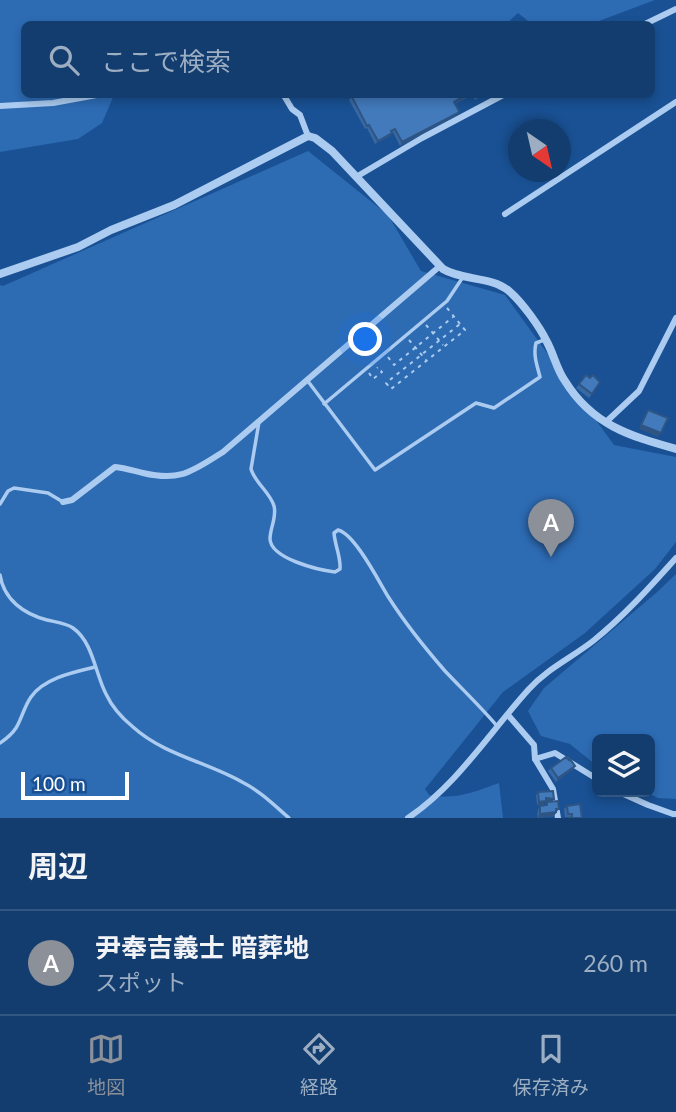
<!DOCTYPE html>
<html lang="ja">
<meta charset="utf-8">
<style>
body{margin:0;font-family:Lato,"Noto Sans JP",sans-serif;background:#1c4474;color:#f1f3f6}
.controls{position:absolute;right:21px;bottom:21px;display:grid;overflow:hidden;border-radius:10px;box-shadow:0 4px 10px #0003}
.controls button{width:63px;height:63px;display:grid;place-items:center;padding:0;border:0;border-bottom:2px solid #325682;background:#133d6f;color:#f1f3f6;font:35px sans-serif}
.compass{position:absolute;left:508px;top:119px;width:63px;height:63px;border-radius:50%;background:#133d6f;box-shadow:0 4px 10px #0003;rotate:146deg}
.scale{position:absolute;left:21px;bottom:18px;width:108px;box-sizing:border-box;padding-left:7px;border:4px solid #fff;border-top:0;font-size:19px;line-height:24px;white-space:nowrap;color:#fff;-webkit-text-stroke:5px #195194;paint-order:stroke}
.you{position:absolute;left:366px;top:340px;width:24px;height:24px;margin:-18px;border:5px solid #fff;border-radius:50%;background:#1a73e8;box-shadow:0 0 0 10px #1a73e833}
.badge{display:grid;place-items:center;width:46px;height:46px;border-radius:50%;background:#8c9099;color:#fff;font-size:23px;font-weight:700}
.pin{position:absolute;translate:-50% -58px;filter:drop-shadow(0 2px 4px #0008)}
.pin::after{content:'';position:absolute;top:37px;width:24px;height:21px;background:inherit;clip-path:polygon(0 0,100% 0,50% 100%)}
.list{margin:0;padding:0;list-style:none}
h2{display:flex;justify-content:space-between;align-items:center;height:91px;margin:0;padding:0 28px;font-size:30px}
h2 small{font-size:23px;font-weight:400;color:#9daec3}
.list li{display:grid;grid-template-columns:46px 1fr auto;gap:21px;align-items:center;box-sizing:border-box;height:105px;padding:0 28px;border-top:2px solid #325682}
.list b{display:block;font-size:26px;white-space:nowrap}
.list p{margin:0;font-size:23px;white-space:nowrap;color:#9daec3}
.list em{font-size:23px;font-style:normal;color:#9daec3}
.icon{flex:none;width:38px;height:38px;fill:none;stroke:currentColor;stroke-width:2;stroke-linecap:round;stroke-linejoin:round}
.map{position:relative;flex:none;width:676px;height:818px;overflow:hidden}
.search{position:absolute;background:#133d6f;box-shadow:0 4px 10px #0003;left:21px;right:21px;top:21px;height:77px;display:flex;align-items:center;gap:18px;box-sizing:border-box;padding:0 24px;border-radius:10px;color:#9daec3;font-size:26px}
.sheet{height:196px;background:#133d6f}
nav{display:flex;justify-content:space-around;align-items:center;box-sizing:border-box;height:98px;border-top:2px solid #325682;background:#133d6f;font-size:19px;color:#9daec3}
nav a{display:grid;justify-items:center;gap:4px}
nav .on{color:#8c9099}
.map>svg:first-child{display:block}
.green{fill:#2d6bb3}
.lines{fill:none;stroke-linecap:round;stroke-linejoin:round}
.path{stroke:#abcbf0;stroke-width:2;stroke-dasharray:3.5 5;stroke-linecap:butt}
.service{stroke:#abcbf0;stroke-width:3.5}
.minor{stroke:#abcbf0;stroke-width:6}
.tertiary{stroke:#abcbf0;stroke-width:8}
.wall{fill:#3969a2}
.shaded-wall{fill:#2e5584}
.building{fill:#427abc;stroke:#2e5584;stroke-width:2}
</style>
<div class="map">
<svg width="676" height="818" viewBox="0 0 676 818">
<rect width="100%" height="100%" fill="#195194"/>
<g class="green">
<polygon points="0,0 655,0 591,24 532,24 518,13 506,24 410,24 406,22 398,24 24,24 24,94 114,95 102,123 78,139 0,152"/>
<path d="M308,151l80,64 33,56 84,24 109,150 62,12v85l-21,27 -70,64 -82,59 -78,97 4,6c27,5 45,-3 70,-12l4,35h-503v-533l3,1z"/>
<polygon points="676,574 676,799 658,798 646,792 650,792 650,739 597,739 597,766 570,744 541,736 528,711 544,688 656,593"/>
</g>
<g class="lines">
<g class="path">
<polyline points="447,308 465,330 391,389 386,383 460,324"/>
<polyline points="426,325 443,345"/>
<polyline points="409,340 426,360"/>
<polyline points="388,357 394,365 453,317"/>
<polyline points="369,373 373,379 382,372 378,367 377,368"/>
</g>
<g class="service">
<path d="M307,380l68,90 101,-67 18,5 46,-31c-3,-12 -7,-22 -4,-34l8,-3"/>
<polyline points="324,404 447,301 463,277"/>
<path d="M259,422l-8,47c4,14 19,23 23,37 3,11 -4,22 -4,33 1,20 49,31 65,33l5,-3c1,-12 -5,-23 -6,-36l4,-3c17,4 41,52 51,68 16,25 36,50 56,73 17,18 35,35 52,55"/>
<polyline points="0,504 8,491 14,488 48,493 63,502"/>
<path d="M0,575c4,25 24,39 47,45 8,2 19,3 26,8 20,14 22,45 33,66 6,13 16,24 27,33 31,28 74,35 109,55 18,9 32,23 47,36"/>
<path d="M0,743c6,-4 12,-9 16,-15 6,-10 8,-21 15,-31 13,-19 43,-25 64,-30"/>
</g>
<g class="minor">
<polyline points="645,24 676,9"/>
<polyline points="283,94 292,109 300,115 308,136"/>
<polyline points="0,106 53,103 102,94"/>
<polyline points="356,177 422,138 505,94"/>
<polyline points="505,214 676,102"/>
<polyline points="606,422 639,391 676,318"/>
<path d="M63,502l9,-2 43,-33c10,1 19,4 28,6 38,9 49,-2 80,-21l217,-186"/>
<polyline points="508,715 534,745 535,759 553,789 558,818"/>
<polyline points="535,759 555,753 597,779"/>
<polyline points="619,792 648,805 673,814 676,814"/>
<path d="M408,818c50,-34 81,-85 121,-129 18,-20 42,-31 64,-48 30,-24 57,-54 83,-83"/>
</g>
<path class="tertiary" d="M0,274l78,-27 33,-17 63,-25 134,-69 7,2 17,13 111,118c20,12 48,7 66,22 13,11 31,36 38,51 7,13 10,28 18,39 27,44 65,55 111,68"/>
</g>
<g class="wall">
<polygon points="349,94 484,94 475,100 472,95 455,104 459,111 455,116 400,146 393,132 390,136 375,144 367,128 365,129 349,100 351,98"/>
<polygon points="586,375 600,382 589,398 576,388"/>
<polygon points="569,760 575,766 573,769 556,782 548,771 551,768"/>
<polygon points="538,792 554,799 552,802 559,809 554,816 537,818 538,810 540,806 544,806 547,802 545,802 543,805 537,805 536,795"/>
<polygon points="567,806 582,818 565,817 564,809"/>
</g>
<g class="shaded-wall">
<polygon points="468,94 472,94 452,105 454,102"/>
<polygon points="458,113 455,116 400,146 402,142"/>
<polygon points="392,133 390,136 375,144 378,141"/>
<polygon points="641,425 661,433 658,437 639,429"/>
<polygon points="575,766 573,769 556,782 558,778"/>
<polygon points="546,798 554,799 551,803 545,802 543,805 537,805 539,802"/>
<polygon points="556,812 554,816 537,818 540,814"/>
</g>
<g class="building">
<polygon points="354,94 468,94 454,102 459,111 458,113 402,142 395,129 391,131 392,133 378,141 369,125 367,126 352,97 354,96"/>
<polygon points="586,375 590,378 593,375 600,382 592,394 579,384"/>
<polygon points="648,410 668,418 661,433 641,425"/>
<polygon points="566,757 569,760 570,759 575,766 558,778 551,768"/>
<polygon points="553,791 554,799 546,798 546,801 539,802 538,792"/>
<polygon points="558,801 559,809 556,809 556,812 540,814 540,806 547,805 547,802"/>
<polygon points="580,804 582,818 568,818 572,817 572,814 568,814 567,806"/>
</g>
</svg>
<div class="controls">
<button><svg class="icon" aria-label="layers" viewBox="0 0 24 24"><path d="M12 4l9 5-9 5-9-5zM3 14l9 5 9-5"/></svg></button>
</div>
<svg class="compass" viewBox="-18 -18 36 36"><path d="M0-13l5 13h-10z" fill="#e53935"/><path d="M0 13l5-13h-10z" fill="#9daec3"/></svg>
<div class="scale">100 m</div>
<div class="you"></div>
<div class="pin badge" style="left:551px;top:557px">A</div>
<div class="search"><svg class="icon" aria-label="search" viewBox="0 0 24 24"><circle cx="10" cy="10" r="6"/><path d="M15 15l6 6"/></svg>ここで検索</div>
</div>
<section class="sheet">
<h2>周辺<small></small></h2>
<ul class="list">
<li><span class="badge">A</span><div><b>尹奉吉義士 暗葬地</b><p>スポット</p></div><em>260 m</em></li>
</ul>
</section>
<nav>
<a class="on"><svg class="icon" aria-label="map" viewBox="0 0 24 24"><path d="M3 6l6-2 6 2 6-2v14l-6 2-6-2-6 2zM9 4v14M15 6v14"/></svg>地図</a>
<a><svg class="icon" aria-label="directions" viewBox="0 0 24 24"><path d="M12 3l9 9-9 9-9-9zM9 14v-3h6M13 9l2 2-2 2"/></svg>経路</a>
<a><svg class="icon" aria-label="saved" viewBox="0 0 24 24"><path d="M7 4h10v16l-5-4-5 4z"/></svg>保存済み</a>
</nav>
